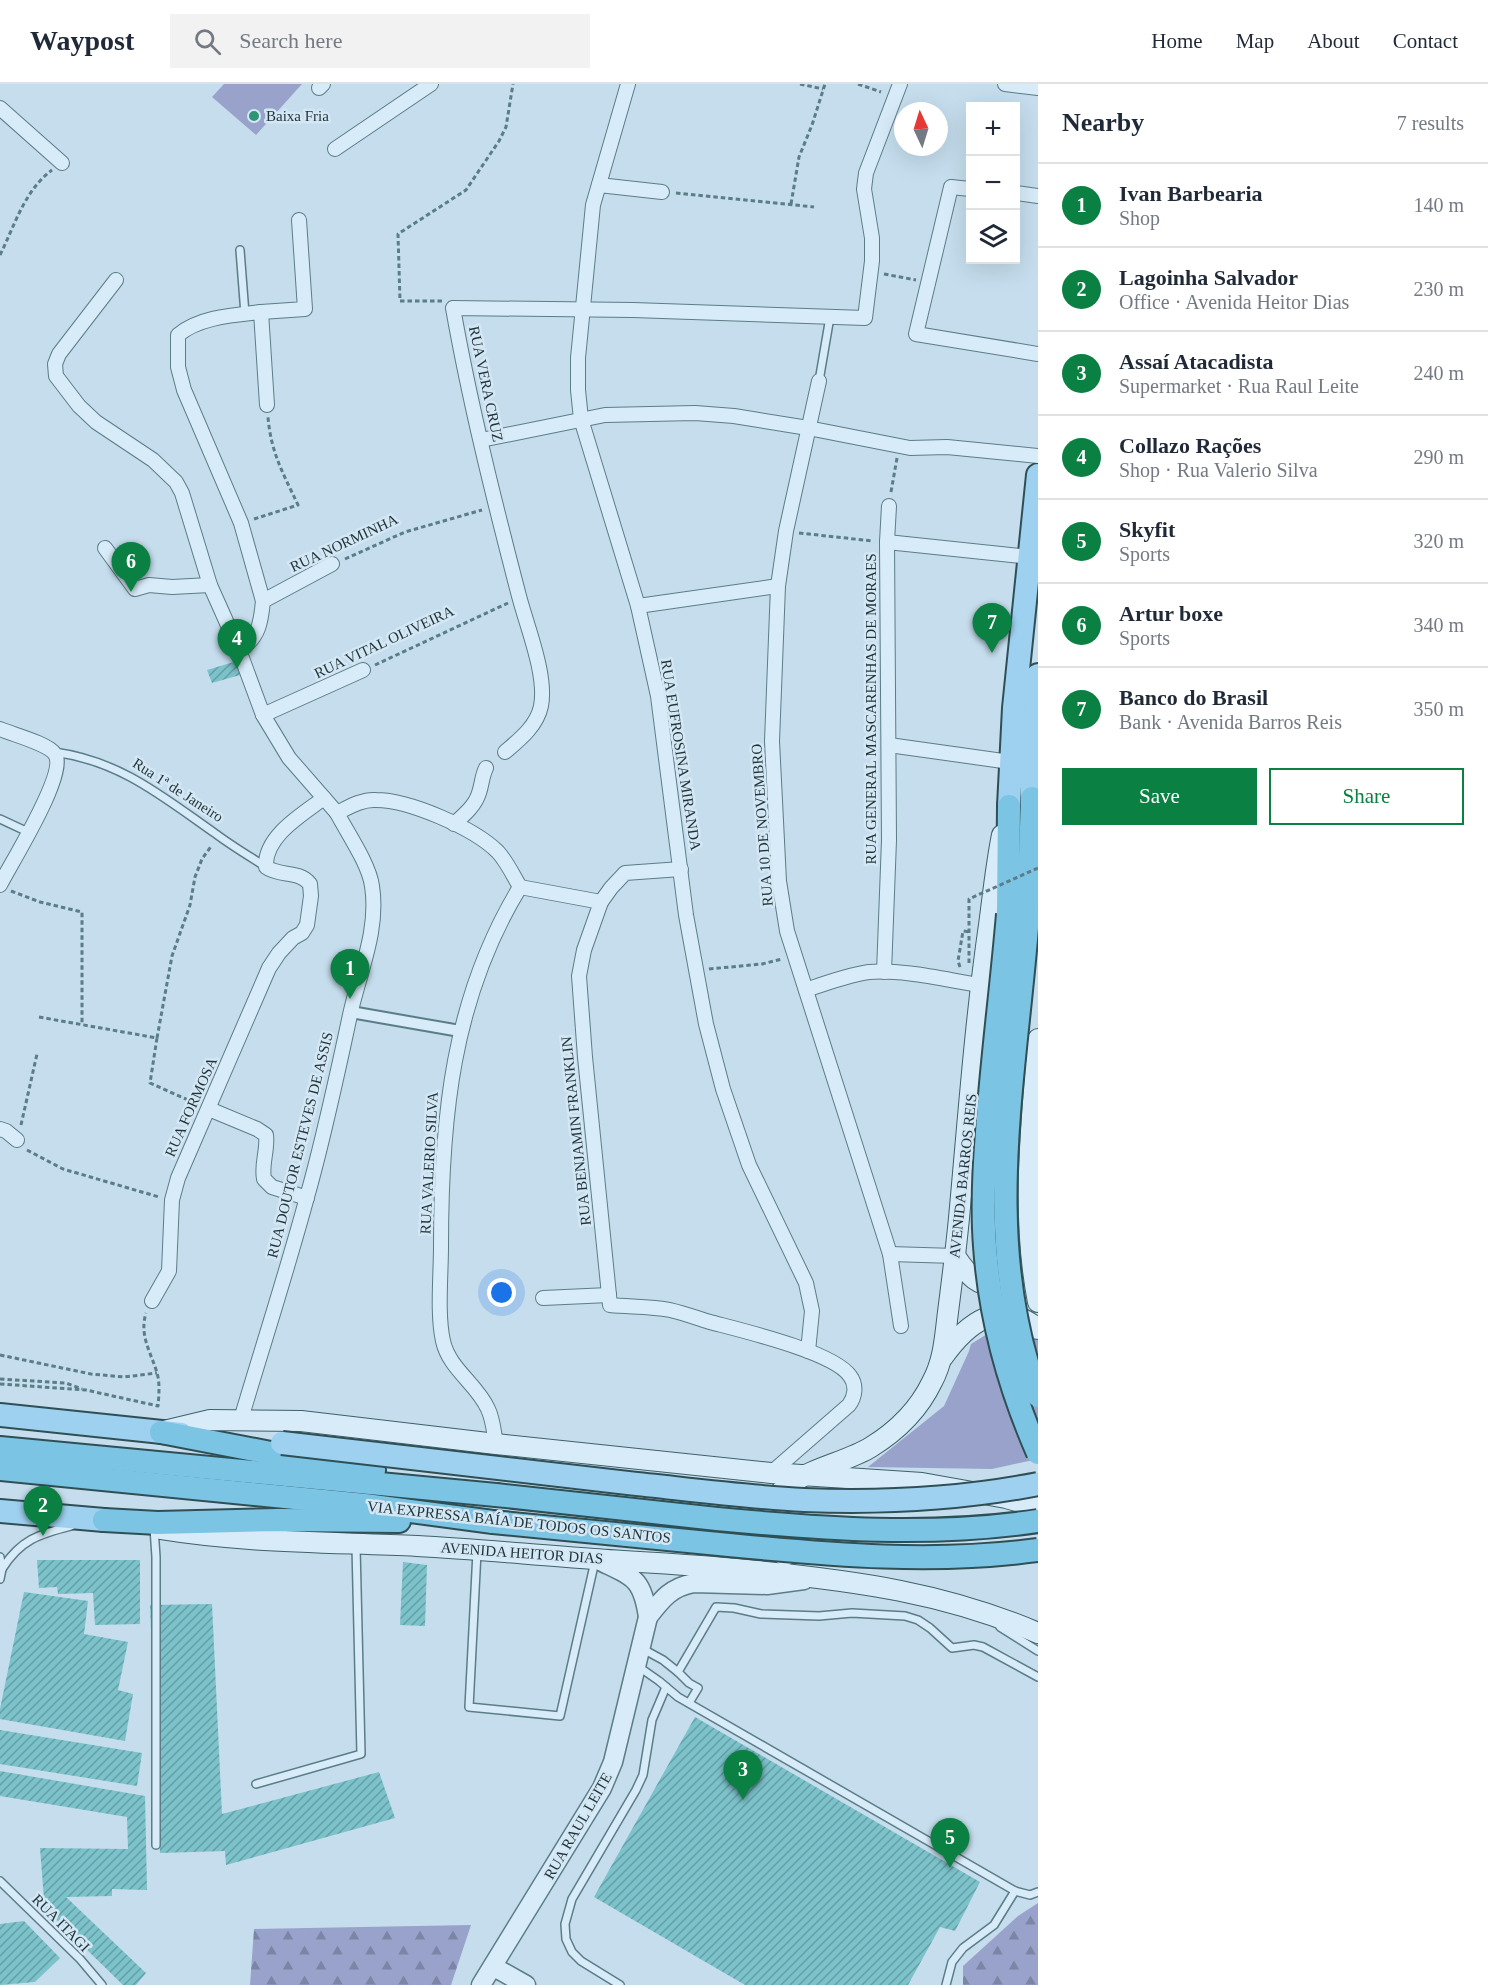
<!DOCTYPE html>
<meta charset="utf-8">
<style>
body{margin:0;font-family:Georgia,serif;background:#f2f2f3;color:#1f2937}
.controls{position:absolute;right:18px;top:18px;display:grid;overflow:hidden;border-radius:0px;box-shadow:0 6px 24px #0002}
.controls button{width:54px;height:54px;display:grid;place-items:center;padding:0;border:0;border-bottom:2px solid #e0e1e3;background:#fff;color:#1f2937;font:30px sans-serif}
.compass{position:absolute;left:894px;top:18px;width:54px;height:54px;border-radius:50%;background:#fff;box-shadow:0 6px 24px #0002;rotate:356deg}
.you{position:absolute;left:502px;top:1209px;width:21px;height:21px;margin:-15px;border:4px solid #fff;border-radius:50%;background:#1a73e8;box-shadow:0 0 0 9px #1a73e833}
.badge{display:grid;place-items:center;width:39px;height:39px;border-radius:50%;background:#0b8043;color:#fff;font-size:20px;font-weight:700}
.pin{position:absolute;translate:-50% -50px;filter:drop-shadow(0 2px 3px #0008)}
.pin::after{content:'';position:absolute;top:32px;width:21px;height:18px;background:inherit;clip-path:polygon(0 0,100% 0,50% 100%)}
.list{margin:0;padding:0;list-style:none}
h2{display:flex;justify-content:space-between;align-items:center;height:78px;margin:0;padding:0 24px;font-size:26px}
h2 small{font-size:20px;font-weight:400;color:#747a83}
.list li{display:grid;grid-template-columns:39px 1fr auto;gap:18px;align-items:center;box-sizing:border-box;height:84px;padding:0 24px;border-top:2px solid #e0e1e3}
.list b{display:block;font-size:22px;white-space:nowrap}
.list p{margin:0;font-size:20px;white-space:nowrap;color:#747a83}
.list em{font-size:20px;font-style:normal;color:#747a83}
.actions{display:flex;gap:12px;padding:18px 24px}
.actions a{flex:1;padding:14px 0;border:2px solid #0b8043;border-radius:0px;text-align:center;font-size:21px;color:#0b8043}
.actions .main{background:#0b8043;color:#fff}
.icon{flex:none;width:33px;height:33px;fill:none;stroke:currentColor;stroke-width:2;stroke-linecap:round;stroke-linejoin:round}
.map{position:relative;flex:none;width:1038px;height:1901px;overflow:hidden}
header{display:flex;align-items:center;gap:36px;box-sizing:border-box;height:84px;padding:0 30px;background:#fff;border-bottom:2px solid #e0e1e3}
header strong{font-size:28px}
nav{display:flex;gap:33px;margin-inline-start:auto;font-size:21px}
.search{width:420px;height:54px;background:#f2f2f3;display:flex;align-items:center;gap:15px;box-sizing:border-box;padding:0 21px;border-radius:0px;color:#747a83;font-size:22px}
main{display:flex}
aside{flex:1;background:#fff}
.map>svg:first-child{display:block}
.green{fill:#99a2cb}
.forest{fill:url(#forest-firs)}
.building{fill:url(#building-hatch)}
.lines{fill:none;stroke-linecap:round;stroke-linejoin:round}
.service-casing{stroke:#5b7d87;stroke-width:10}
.pedestrian-casing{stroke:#5b7d87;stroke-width:14}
.minor-casing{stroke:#5b7d87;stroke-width:16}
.tertiary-casing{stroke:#5b7d87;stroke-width:21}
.secondary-casing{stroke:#3e6169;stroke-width:22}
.primary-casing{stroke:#2f4f55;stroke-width:26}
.trunk-casing{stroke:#2f4f55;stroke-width:26}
.path{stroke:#5b7d87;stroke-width:3;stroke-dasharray:4.5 3;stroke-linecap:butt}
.service{stroke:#d8ebf8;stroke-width:7}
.pedestrian{stroke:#d8ebf8;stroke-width:10}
.minor{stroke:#d8ebf8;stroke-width:14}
.tertiary{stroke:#d8ebf8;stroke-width:18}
.secondary{stroke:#d8ebf8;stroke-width:20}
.primary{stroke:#9ed0ef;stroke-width:22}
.trunk{stroke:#7bc4e4;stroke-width:22}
.primary-bridge-casing{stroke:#2f4f55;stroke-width:26;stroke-linecap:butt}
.trunk-bridge-casing{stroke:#2f4f55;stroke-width:26;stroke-linecap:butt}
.path-bridge{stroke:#5b7d87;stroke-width:3;stroke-dasharray:4.5 3;stroke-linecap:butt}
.primary-bridge{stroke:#9ed0ef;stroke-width:22}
.trunk-bridge{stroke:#7bc4e4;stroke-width:22}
.poi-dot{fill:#2d9474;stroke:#d4e7f4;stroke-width:2}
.labels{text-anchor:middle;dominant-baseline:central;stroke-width:5;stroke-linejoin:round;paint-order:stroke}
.poi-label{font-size:15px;fill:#1f3338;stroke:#d4e7f4;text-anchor:start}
.street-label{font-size:15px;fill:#1f3338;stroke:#d4e7f4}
</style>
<header>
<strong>Waypost</strong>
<div class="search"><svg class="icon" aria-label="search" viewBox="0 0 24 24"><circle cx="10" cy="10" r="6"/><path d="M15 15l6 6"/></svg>Search here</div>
<nav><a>Home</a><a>Map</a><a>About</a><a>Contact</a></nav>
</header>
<main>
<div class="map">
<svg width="1038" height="1901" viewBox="0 0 1038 1901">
<defs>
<pattern id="forest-firs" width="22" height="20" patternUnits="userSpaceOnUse" patternTransform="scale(1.5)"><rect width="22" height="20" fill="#99a2cb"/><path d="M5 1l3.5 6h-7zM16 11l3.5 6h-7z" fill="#7c85a6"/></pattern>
<pattern id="building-hatch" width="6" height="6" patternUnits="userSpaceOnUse" patternTransform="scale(1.5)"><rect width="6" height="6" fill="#7cc2ca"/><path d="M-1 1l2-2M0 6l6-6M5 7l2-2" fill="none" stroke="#659ea5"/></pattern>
</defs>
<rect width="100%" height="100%" fill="#c5dded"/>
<g class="green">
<polygon points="224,0 302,0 256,51 212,13"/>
<polygon points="1033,1242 1038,1257 1038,1375 992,1385 868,1383 944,1322 969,1267 971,1260 992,1247"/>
</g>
<g class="forest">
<polygon points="1038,1819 1038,1901 963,1901 963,1882 1018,1832"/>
<polygon points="471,1841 451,1901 250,1901 254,1845"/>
</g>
<g class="building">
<polygon points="237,577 240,591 212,599 207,586"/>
<polygon points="37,1476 140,1476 140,1540 95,1541 93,1509 58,1510 57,1503 39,1504"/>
<polygon points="403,1478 427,1481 425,1542 400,1541"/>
<polygon points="24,1508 88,1517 84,1550 128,1558 118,1606 133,1610 125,1657 0,1635 0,1625"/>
<polygon points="212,1520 222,1730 379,1688 395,1734 226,1781 225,1767 160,1769 150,1521"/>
<polygon points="695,1633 980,1798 955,1847 940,1843 908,1901 745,1901 594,1813"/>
<polygon points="0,1646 142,1669 137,1702 0,1680"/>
<polygon points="0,1687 145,1712 147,1806 112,1805 112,1812 66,1813 146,1889 136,1901 123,1901 41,1821 49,1814 44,1815 40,1764 128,1765 127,1733 0,1712"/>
<polygon points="24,1837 60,1874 35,1898 0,1901 0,1840"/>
</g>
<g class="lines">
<g class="service-casing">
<g id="service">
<polyline points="240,166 245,230"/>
<polyline points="819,297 830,233"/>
<path d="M54,668c67,9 109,45 162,82 16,12 33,22 50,33"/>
<polyline points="0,735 28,748"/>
<polyline points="154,1444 156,1473 156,1761"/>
<polyline points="477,1468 469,1623 560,1632 595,1477"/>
<polyline points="0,1473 2,1485 0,1495"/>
<path d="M2,1485c18,-29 37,-35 69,-43"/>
<polyline points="1000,1543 1038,1567"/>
<polyline points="641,1564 663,1576 678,1588"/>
<polyline points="639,1583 659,1597 678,1613 1015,1807 1030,1811 1038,1808"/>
<polyline points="689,1619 698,1604 689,1599 678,1588 716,1523 734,1524 761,1530 819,1532 852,1529 905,1532 918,1536 930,1544 952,1564 974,1561 983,1563 1038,1593"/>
<polyline points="256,1700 361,1670 356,1463"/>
<polyline points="0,1797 80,1875 102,1901"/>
<polyline points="620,1901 581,1877 572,1868 566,1855 565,1840 572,1815 636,1706 643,1691 652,1636 666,1603"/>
<polyline points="946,1901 952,1878 963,1864 994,1841 1015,1807"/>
</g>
</g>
<g class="pedestrian-casing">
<polyline id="pedestrian" points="351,928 460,947"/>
</g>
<g class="minor-casing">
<g id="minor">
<polyline points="628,0 593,121 578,274 578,306 581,335 638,522 658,612 686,831 706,940 723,1005 749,1081 806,1199 812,1227 808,1267"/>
<polyline points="1005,0 1038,4"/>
<polyline points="319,4 323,0"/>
<polyline points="0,24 62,79"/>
<polyline points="335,65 431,0"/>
<polyline points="599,101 662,108"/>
<polyline points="970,105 951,103 916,250 1038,270"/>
<polyline points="1016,109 1038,112"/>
<path d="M116,196l-57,74 -4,10 1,12 23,30 17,16 57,38 23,22 6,11 28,92 29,65 24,65 26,43 48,55c12,-6 25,-14 39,-13 33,0 98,28 122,52 9,10 15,23 22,35"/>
<polyline points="261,228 305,225 299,136"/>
<polyline points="819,297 786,447 778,502 772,657 779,797 787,847 890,1170 901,1242"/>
<polyline points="481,356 605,331 695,329 734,332 808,344 910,364 947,363 1038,372"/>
<polyline points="887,458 1030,473"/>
<polyline points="105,464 135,505 149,501 172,503 210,501"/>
<path d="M263,517l-22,-78 -57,-133 -6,-23v-32c21,-18 56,-20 83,-23l6,93"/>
<polyline points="638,522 778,502"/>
<path d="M239,566c20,-12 22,-28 24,-49l69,-37"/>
<polyline points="263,631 363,586"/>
<path d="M0,645c14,6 47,14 55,25 13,19 -44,109 -55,131"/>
<polyline points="889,661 1010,678"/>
<path d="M505,668c14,-12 32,-26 36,-46 6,-31 -14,-79 -22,-110 -25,-96 -49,-192 -66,-288l180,2 232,8 7,-57v-23l-8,-49 2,-16 34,-89"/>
<path d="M454,740c10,-9 21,-18 25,-31 3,-9 3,-17 7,-25"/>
<path d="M520,803l81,15 -17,48 -5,26 6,81 25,248c20,2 41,1 60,5 13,3 27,8 40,12 30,8 124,30 140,54 7,9 5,21 -1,29l-78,68"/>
<polyline points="601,818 611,804 625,789 681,785"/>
<polyline points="884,888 889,756 887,458 889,422"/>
<path d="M806,906c20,-7 42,-15 63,-18 33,-3 78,8 111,13"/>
<path d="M209,1025l48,20 9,6c2,15 -5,29 -2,44l8,8 35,11"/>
<polyline points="0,1045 6,1047 17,1056"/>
<polyline points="890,1170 955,1172"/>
<polyline points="543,1214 609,1211"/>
<path d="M152,1217l17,-30 3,-71 6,-22 91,-210 10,-15 14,-15 9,-5 5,-8 4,-29 -1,-12c-11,-14 -30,-7 -44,-17 -2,-31 37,-53 58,-69"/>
<path d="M241,1335c22,-74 46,-148 66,-222 17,-60 30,-121 43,-182 9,-42 29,-84 22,-129 -3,-22 -24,-52 -35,-73"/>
<path d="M496,1360c-2,-11 -3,-25 -8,-35 -11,-25 -39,-40 -45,-68 -6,-27 -2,-66 -2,-95 0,-127 11,-247 79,-359"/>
</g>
</g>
<g class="tertiary-casing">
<g id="tertiary">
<path d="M648,1533c14,-18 23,-30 46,-34l73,2 37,-5"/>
<polyline points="494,1883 526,1901"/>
<path d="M481,1901l121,-197 11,-26 35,-145c-6,-41 -16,-40 -50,-57"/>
</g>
</g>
<g class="secondary-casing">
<g id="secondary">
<path d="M1038,955c-7,88 -17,176 0,263"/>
<path d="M955,1172c13,19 23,33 48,29"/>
<path d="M943,1273c24,-34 57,-60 95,-28"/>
<polyline points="164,1347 210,1336 301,1337 496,1360 771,1389 922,1399 1006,1414 1038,1423"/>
<path d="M160,1445c85,14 171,13 257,17 59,3 118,9 177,13 54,4 108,6 162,12 100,10 189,22 282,62"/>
<path d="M785,1472c-12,-8 -19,-20 -18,-34 3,-49 71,-54 104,-75 26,-16 48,-38 61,-65 12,-22 13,-46 16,-70 4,-31 8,-63 11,-94 9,-98 16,-196 30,-293 4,-30 7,-60 13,-90"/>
</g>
</g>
<g class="primary-casing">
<g id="primary">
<polyline points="1032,714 1032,665 1038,591"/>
<polyline points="1009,722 1014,624 1038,391"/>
<polyline points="0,1331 181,1350"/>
<polyline points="0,1427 104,1436"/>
</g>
</g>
<g class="trunk-casing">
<g id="trunk">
<polyline points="1008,830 1009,722"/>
<polyline points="1028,831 1032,714"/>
<polyline points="161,1348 281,1371 374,1386"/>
<polyline points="0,1364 496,1411"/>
<polyline points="0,1385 365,1421 493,1438"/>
<polyline points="104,1436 158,1439 278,1436 399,1437"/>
</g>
</g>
<g class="path">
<polyline points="800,0 823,5"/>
<polyline points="858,0 881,8"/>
<polyline points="676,109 814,123"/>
<polyline points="791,120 799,73 812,41 825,0"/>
<path d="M0,171c15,-30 24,-64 52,-85"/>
<polyline points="884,190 916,196"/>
<polyline points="442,217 400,217 398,150 466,106 499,57 506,43 513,0"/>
<polyline points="891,408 897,374"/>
<path d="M254,435l44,-14c-15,-32 -27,-52 -30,-88"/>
<polyline points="799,449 873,457"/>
<polyline points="345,475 405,448 482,426"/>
<polyline points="375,581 508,519"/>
<polyline points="11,807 40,818 82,828 82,941"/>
<polyline points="960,883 958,877 963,847 970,848"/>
<polyline points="709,885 762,880 782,875"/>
<polyline points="39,933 157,954 150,999 197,1020"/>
<polyline points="157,954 172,872 190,821 195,793 202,775 212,761"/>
<polyline points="21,1041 37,970"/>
<polyline points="27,1066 63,1085 159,1113"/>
<polyline points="0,1271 91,1290 124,1293 157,1289"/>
<polyline points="0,1295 66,1299 82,1305"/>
<path d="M0,1300l86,6 72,16c1,-11 2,-23 -1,-33 -6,-21 -18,-37 -11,-60"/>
</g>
<use href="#service" class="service"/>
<use href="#pedestrian" class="pedestrian"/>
<use href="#minor" class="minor"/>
<use href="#tertiary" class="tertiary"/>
<use href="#secondary" class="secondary"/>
<use href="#primary" class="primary"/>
<use href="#trunk" class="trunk"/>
<g class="primary-bridge-casing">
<path id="primary-bridge" d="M282,1359c115,13 230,27 346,40 58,6 117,14 176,17 78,3 158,-1 234,-16"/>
</g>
<g class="trunk-bridge-casing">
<g id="trunk-bridge">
<path d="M1008,830c-6,72 -16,145 -21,218 -3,38 -5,76 -2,114 5,72 24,141 53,207"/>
<path d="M1028,831c-12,161 -49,324 10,481"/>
<path d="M496,1411c73,8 147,16 221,24 107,10 214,18 321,2"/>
<path d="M493,1438c79,8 158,16 236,23 103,10 206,19 309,5"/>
</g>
</g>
<polyline class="path-bridge" points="969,879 969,815 1038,784"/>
<use href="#primary-bridge" class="primary-bridge"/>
<use href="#trunk-bridge" class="trunk-bridge"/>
</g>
<circle class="poi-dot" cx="254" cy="32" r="6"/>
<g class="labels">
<g class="poi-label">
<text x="266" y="32">Baixa Fria</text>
</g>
<g class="street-label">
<text transform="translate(486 300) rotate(78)">RUA VERA CRUZ</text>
<text transform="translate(344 459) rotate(-25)">RUA NORMINHA</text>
<text transform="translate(384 558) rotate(-25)">RUA VITAL OLIVEIRA</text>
<text transform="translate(871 625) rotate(-90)">RUA GENERAL MASCARENHAS DE MORAES</text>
<text transform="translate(681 671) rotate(81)">RUA EUFROSINA MIRANDA</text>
<text transform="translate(178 706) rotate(33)">Rua 1ª de Janeiro</text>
<text transform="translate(762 741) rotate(-94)">RUA 10 DE NOVEMBRO</text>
<text transform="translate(191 1023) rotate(-66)">RUA FORMOSA</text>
<text transform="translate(576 1047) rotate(-96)">RUA BENJAMIN FRANKLIN</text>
<text transform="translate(300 1061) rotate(-76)">RUA DOUTOR ESTEVES DE ASSIS</text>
<text transform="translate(429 1079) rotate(-87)">RUA VALERIO SILVA</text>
<text transform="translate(963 1092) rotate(-84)">AVENIDA BARROS REIS</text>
<text transform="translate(519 1438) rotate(6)">VIA EXPRESSA BAÍA DE TODOS OS SANTOS</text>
<text transform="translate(522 1469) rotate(4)">AVENIDA HEITOR DIAS</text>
<text transform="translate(578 1742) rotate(-60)">RUA RAUL LEITE</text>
<text transform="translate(61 1839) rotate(45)">RUA ITAGI</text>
</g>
</g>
</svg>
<div class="controls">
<button>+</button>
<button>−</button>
<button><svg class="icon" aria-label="layers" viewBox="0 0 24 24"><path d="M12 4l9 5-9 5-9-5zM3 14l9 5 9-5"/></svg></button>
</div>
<svg class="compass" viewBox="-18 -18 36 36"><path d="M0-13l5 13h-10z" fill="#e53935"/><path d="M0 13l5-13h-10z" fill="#747a83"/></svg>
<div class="you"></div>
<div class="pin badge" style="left:350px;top:915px">1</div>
<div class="pin badge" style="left:43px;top:1452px">2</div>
<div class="pin badge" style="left:743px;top:1716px">3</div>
<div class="pin badge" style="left:237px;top:585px">4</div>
<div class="pin badge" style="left:950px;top:1784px">5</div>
<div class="pin badge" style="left:131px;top:508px">6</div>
<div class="pin badge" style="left:992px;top:569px">7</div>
</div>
<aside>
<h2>Nearby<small>7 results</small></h2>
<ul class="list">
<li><span class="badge">1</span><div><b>Ivan Barbearia</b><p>Shop</p></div><em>140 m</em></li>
<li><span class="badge">2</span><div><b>Lagoinha Salvador</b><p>Office · Avenida Heitor Dias</p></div><em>230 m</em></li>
<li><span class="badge">3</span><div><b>Assaí Atacadista</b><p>Supermarket · Rua Raul Leite</p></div><em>240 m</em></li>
<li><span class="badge">4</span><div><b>Collazo Rações</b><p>Shop · Rua Valerio Silva</p></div><em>290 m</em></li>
<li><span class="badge">5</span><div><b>Skyfit</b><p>Sports</p></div><em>320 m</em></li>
<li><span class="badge">6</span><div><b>Artur boxe</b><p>Sports</p></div><em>340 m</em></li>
<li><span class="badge">7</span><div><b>Banco do Brasil</b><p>Bank · Avenida Barros Reis</p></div><em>350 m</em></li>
</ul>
<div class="actions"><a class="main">Save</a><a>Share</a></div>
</aside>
</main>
